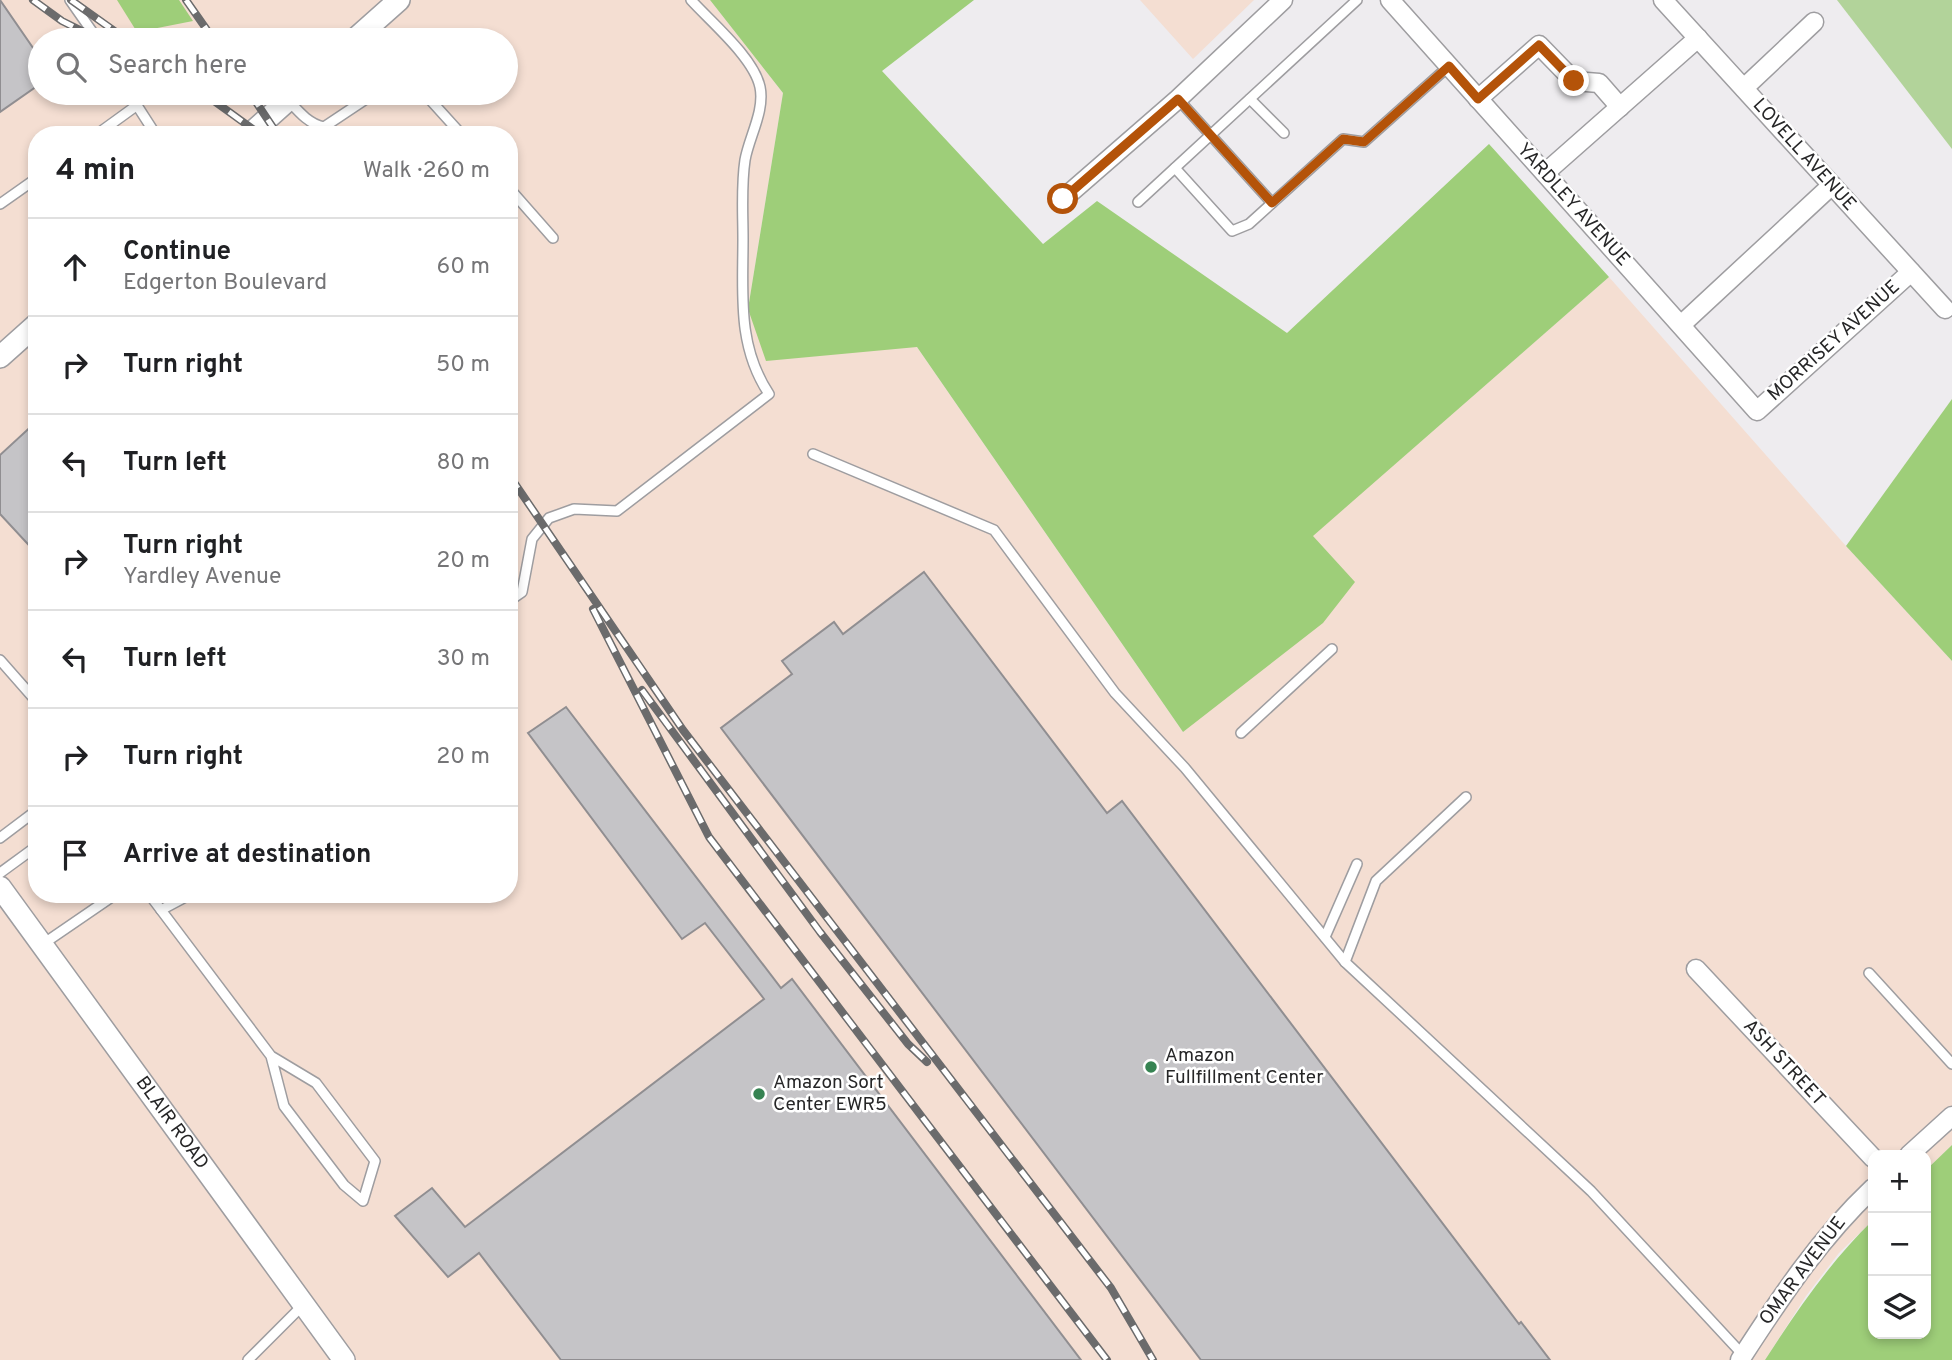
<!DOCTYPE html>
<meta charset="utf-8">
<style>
body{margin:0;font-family:Overpass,sans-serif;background:#f2f2f2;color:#202124}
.controls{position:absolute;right:21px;bottom:21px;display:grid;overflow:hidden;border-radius:14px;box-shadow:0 4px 10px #0003}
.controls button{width:63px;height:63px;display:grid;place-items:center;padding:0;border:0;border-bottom:2px solid #e0e0e0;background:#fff;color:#202124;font:35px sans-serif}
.stop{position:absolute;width:21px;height:21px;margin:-16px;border:5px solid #b45309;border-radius:50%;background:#fff}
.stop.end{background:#b45309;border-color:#fff;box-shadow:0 2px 7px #0008}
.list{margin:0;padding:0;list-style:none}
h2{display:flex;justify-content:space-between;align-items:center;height:91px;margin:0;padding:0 28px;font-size:30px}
h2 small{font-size:23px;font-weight:400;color:#757577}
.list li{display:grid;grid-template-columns:46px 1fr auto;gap:21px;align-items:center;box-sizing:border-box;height:98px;padding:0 28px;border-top:2px solid #e0e0e0}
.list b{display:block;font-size:26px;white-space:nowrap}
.list p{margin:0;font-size:23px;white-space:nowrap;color:#757577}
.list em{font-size:23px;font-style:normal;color:#757577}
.icon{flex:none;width:38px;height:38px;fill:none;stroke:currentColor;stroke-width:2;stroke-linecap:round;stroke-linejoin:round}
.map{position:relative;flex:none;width:1952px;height:1360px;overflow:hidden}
.search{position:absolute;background:#fff;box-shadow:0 4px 10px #0003;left:28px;top:28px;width:490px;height:77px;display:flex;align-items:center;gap:18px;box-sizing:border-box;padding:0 24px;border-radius:38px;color:#757577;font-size:26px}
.panel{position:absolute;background:#fff;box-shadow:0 4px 10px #0003;left:28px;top:126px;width:490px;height:777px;border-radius:28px}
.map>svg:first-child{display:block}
.industrial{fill:#f4ded2;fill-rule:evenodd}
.green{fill:#b2d39a}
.forest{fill:#9ece79}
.building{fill:#c5c4c7;stroke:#908e91;stroke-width:2}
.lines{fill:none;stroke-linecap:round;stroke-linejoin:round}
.service-casing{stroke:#9e9da0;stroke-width:12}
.minor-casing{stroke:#9e9da0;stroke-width:21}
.tertiary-casing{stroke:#9e9da0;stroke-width:24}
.service{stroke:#fff;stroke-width:9}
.minor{stroke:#fff;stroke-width:18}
.tertiary{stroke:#fff;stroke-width:21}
.rail-casing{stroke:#6b6b6c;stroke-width:8}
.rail{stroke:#fff;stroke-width:5;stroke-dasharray:16;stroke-linecap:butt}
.route{stroke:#b45309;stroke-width:9}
.poi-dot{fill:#368352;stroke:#fff;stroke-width:2.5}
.labels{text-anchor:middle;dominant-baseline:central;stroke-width:5;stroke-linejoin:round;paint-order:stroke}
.street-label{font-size:19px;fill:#262627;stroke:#fff}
.poi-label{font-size:19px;fill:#262627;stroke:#fff;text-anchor:start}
</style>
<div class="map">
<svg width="1952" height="1360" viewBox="0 0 1952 1360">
<rect width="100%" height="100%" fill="#eeecef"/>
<g class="industrial">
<path d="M0,0h710l73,93 -35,216 169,38 266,385 171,-150 -42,-46 297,-259 237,269 106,115v484l-26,25v-15h-53v65l-34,33 -33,43 -41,64h-1765zM40,40h466v53h-466zM37,135h472v759h-472z"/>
<polygon points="1140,0 1254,0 1193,59"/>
</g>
<polygon class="green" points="1837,0 1952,0 1952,149"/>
<g class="forest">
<polygon points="117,0 179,0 193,21 137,32"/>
<polygon points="710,0 974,0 882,71 1043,244 1097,201 1287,333 1489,144 1609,277 1313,536 1355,582 1323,623 1183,732 917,347 766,361 748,309 783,93"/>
<polygon points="1952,399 1952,661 1846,546"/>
<path d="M1952,1145v215h-187c33,-51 65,-98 108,-140v114h53v-164z"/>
</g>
<g class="building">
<polygon points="0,0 40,58 40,84 0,112"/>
<polygon points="37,421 37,554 0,514 0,455"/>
<polygon points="924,572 1107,813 1122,801 1519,1324 1521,1322 1550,1360 1201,1360 721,728 792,674 782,661 834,622 843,634"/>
<polygon points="566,707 781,988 792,979 1081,1360 561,1360 479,1253 448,1277 395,1216 432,1188 465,1227 764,999 705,923 682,939 528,733"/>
</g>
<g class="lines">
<g class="service-casing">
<g id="service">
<polyline points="70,0 98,40"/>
<polyline points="129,93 156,135"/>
<polyline points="424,93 462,135"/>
<polyline points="1178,99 1272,203"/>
<polyline points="1250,99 1284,133"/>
<path d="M289,101c10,11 20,23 35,26l51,-34"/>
<polyline points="96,135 136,106"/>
<polyline points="1175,168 1232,231 1249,224 1343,139 1364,142 1449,66"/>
<polyline points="509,188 553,238"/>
<polyline points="1138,202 1357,0"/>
<polyline points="0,204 37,178"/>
<polyline points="813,454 994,530 1115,693 1185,768 1345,962 1591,1191 1743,1355"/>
<path d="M509,601l13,-9 10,-53 17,-21 25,-9 43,2 152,-117c-32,-48 -26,-100 -26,-155 0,-26 -2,-53 2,-79 4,-23 20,-49 15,-73 -6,-29 -49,-65 -69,-87"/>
<polyline points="0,660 37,702"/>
<polyline points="1241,733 1332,649"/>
<polyline points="0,838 37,810"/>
<polyline points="0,873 37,846"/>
<polyline points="149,894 271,1056 316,1083 375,1161 363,1201 344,1185 284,1106 271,1056"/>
<polyline points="161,910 191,894"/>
<polyline points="1325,937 1357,864"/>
<polyline points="43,944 116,894"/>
<polyline points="1345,962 1376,881 1466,797"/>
<polyline points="1869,973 1952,1064"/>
<polyline points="248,1360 302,1306"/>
</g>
</g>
<g class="minor-casing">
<g id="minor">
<polyline points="1390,0 1757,411 1911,272"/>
<polyline points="1663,0 1945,309"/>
<polyline points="1744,88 1814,22"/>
<polyline points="1478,99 1539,45 1574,81 1599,83 1620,107"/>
<polyline points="1545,173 1698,38"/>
<polyline points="1063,199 1178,99 1283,0"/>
<polyline points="1681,325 1832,185"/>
<polyline points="1696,969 1873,1158"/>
<polyline points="1909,1155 1952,1116"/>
<path d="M1740,1360c40,-62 79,-121 133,-172"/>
</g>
</g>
<g class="tertiary-casing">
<g id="tertiary">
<polyline points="354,40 399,0"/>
<polyline points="249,135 296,93"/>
<polyline points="0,357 37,324"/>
<path id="s1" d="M0,887l344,473"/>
</g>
</g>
<use href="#service" class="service"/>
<use href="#minor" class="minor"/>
<use href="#tertiary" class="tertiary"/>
<g class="rail-casing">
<g id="rail">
<polyline points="33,0 62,21 100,40"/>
<polyline points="71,0 127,40"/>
<polyline points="186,0 214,40"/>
<polyline points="203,93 261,135"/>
<polyline points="250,93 278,135"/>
<polyline points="509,475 683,730 1111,1288 1153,1360"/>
<polyline points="593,609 709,837 1107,1360"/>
<polyline points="642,690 820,932 908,1044 927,1062"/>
</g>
</g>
<use href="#rail" class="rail"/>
</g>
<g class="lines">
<polyline class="route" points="1063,199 1178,99 1272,203 1343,139 1364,142 1449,66 1478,99 1539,45 1574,81"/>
</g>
<g class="poi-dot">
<circle cx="1151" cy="1067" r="7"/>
<circle cx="759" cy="1094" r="7"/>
</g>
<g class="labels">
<g class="street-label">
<text transform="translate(1804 155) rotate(48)">LOVELL AVENUE</text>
<text transform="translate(1573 205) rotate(48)">YARDLEY AVENUE</text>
<text transform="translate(1834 341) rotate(-42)">MORRISEY AVENUE</text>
<text transform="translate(1784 1063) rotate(47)">ASH STREET</text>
<text stroke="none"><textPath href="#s1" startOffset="292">BLAIR ROAD</textPath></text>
<text transform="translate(1803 1271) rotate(-53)">OMAR AVENUE</text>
</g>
<g class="poi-label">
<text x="1165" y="1056">Amazon<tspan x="1165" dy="22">Fullfillment Center</tspan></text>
<text x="773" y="1083">Amazon Sort<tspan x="773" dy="22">Center EWR5</tspan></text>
</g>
</g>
</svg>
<div class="controls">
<button>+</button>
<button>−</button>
<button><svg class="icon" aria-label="layers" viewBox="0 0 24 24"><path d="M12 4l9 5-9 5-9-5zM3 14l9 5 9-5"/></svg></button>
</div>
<div class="stop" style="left:1063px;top:199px"></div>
<div class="stop end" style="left:1574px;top:81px"></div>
<div class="search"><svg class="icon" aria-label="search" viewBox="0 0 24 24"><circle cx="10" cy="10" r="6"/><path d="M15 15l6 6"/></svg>Search here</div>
<section class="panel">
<h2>4 min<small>Walk · 260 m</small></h2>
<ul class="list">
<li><svg class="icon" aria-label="ahead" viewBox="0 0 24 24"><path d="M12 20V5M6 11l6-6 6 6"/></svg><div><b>Continue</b><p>Edgerton Boulevard</p></div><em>60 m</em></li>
<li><svg class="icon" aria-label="right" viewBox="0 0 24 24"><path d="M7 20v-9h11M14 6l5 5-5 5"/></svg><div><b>Turn right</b></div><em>50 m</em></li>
<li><svg class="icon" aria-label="left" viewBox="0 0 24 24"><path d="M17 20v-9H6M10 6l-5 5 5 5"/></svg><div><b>Turn left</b></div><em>80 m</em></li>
<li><svg class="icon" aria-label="right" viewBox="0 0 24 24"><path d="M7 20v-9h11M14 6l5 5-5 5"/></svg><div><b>Turn right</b><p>Yardley Avenue</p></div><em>20 m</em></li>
<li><svg class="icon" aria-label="left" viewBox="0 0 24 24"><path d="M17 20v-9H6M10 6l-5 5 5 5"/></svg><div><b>Turn left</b></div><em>30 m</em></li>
<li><svg class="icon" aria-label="right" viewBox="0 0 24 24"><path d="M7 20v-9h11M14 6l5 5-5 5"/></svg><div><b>Turn right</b></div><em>20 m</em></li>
<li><svg class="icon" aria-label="arrive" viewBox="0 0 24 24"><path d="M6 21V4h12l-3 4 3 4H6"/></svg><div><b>Arrive at destination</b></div></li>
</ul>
</section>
</div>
